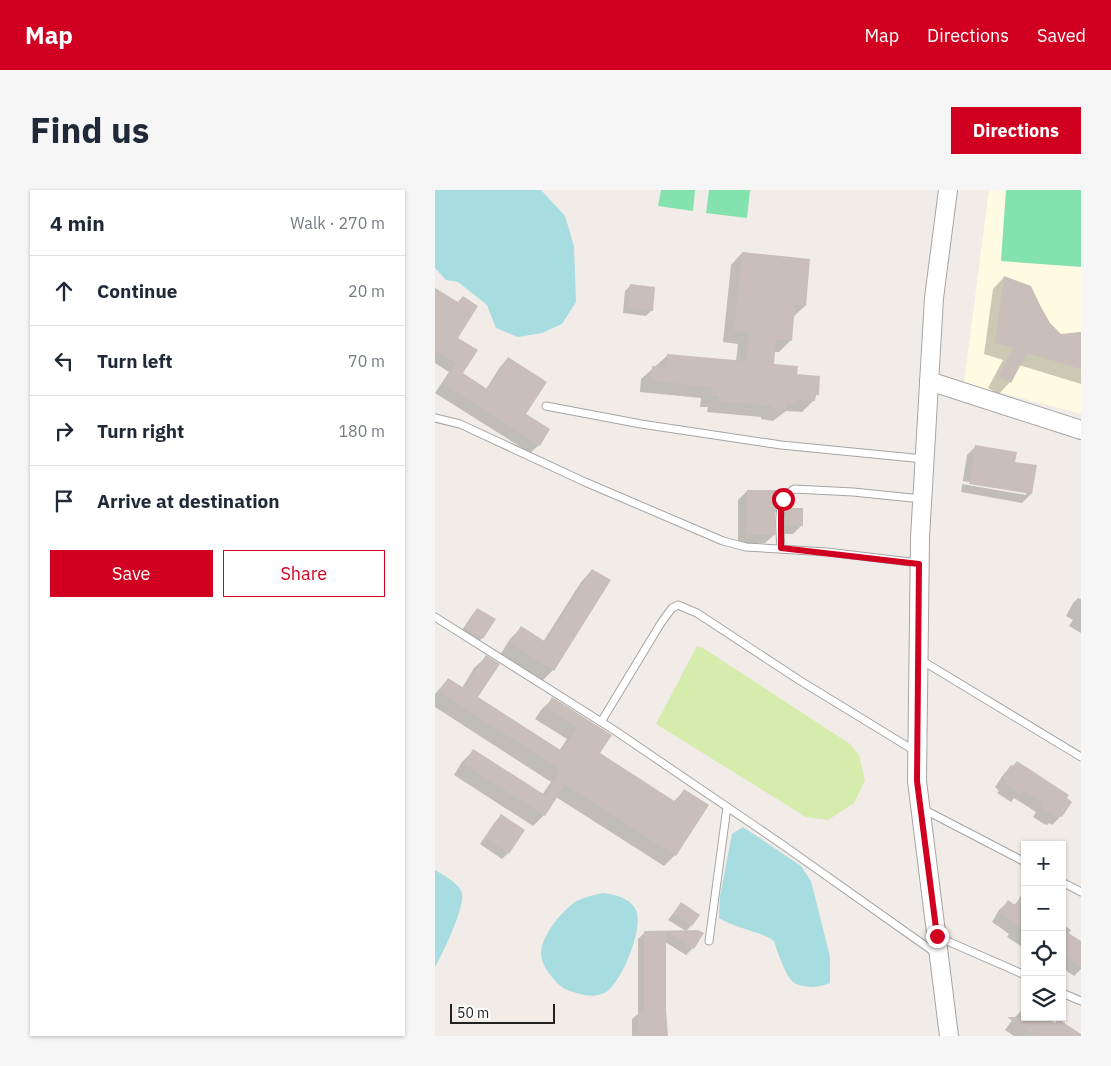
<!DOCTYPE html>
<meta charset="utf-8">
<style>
body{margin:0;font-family:"IBM Plex Sans",sans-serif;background:#f6f6f7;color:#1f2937}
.controls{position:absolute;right:15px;bottom:15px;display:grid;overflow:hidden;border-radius:0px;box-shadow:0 1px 4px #0004}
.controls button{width:45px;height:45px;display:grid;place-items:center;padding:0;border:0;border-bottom:1px solid #e0e1e3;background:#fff;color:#1f2937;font:25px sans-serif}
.scale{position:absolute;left:15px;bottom:12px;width:105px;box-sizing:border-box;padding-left:5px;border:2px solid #212121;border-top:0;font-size:14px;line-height:18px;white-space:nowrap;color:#212121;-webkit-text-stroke:4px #fff;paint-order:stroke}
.stop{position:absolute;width:15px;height:15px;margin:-11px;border:4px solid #d10021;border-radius:50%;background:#fff}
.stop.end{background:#d10021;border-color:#fff;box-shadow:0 1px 5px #0008}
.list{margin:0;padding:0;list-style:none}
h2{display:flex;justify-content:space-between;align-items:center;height:65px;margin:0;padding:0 20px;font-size:21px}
h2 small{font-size:16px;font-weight:400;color:#747a83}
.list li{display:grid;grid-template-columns:32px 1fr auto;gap:15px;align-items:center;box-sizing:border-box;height:70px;padding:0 20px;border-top:1px solid #e0e1e3}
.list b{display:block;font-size:19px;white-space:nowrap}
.list em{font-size:16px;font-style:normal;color:#747a83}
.actions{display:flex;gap:10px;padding:15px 20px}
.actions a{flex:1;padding:11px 0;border:1px solid #d10021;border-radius:0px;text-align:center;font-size:18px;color:#d10021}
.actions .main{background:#d10021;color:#fff}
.icon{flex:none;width:28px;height:28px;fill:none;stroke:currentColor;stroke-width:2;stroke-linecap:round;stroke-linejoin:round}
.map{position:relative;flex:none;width:646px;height:846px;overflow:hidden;border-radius:0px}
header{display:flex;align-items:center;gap:30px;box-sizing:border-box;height:70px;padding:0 25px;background:#d10021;color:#fff}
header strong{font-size:24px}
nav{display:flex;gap:28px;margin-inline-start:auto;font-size:18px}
.intro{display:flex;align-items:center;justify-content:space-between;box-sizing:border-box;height:120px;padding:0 30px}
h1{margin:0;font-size:35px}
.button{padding:12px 22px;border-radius:0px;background:#d10021;color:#fff;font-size:18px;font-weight:700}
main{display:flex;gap:30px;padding:0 30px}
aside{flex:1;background:#fff;border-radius:0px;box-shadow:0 1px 4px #0004}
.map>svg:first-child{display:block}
.education{fill:#fffae2}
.grass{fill:#d6ecac}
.pitch{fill:#84e2ae}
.water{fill:#a7dce0}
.shadow{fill:#0003;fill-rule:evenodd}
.building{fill:#c9beba}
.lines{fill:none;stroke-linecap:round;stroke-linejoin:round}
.service-casing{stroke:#a5a5a5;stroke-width:9}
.tertiary-casing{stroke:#a5a5a5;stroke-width:20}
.service{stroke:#fff;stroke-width:7}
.tertiary{stroke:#fff;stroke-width:18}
.route{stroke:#d10021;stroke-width:6}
</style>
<header>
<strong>Map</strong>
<nav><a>Map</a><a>Directions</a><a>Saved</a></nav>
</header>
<div class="intro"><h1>Find us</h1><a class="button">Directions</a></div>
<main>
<aside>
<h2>4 min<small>Walk · 270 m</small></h2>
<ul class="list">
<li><svg class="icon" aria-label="ahead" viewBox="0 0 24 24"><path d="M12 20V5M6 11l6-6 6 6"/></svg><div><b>Continue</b></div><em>20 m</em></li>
<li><svg class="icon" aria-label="left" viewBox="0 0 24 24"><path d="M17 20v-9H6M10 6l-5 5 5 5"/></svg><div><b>Turn left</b></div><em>70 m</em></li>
<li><svg class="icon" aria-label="right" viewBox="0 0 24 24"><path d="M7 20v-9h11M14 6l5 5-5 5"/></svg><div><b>Turn right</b></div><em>180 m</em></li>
<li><svg class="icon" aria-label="arrive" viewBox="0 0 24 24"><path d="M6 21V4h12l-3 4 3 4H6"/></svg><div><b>Arrive at destination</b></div></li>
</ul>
<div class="actions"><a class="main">Save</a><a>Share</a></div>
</aside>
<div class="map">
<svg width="646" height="846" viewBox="0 0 646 846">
<rect width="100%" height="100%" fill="#f1ece7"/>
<polygon class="education" points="554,0 646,0 646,224 529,193"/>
<polygon class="grass" points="262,456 268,458 415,554 424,565 430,591 419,613 393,630 371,627 221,534"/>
<g class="pitch">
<polygon points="226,0 260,0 258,21 223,16"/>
<polygon points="274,0 315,0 312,28 271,23"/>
<polygon points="571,0 646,0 646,77 566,71"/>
</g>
<g class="water">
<polygon points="0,0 106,0 130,26 139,56 141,112 127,134 107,143 83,147 61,138 52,115 23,92 11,90 0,78"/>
<path d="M308,637l58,39 10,15 19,76v26c-11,5 -29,6 -38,-2 -6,-5 -16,-33 -18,-40 -16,-11 -38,-12 -55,-23l1,-22 12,-62z"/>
<path d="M0,680c8,5 24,13 27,23 3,14 -19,60 -27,74z"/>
<path d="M168,703c12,2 30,5 34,20 5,18 -15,69 -31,79 -8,5 -17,4 -26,2 -10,-3 -16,-4 -23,-11 -7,-8 -16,-19 -16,-30 1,-18 21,-43 36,-52 8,-4 17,-6 26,-8z"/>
</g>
<g class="shadow">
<polygon points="307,63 370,116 358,127 355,151 344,162 338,162 337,175 361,185 382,204 379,210 367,222 351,221 338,231 326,229 326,227 272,222 273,217 265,217 266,208 205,202 206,189 233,165 301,171 303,154 288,152 296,75"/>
<polygon points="569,87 626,145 646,142 646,194 584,175 575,192 564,204 553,198 568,170 549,164 558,99"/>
<polygon points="195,96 217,120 211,126 188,123 190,101"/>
<polygon points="0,98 22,113 28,107 21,148 26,184 51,199 65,177 73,168 90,224 104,255 95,263 0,203 14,182 0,173"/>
<path d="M541,256l55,48 -9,9 -61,-11 6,-37zM528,291l63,11v3l-64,-11z"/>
<polygon points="312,301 339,345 330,353 303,353 303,310"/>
<polygon points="352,319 367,335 358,344 342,344 344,328"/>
<polygon points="157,380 118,480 107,491 65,465 75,449 86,438 108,452 146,392"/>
<polygon points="643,408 646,409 646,443 634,436 638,430 631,426 638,413"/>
<polygon points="43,419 47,448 42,454 25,443 37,425"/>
<polygon points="51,467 42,507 124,561 132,549 100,529 106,520 117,509 164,563 238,612 250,600 240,665 229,676 121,607 109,625 98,636 19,585 27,572 38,561 107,605 116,592 0,517 0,504 13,489 27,498 39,478"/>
<polygon points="576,576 626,626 617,635 614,633 612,635 609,634 598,627 601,622 579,608 576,612 562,603 564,601 560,597 568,585"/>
<polygon points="66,626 73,663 67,669 45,654 60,632"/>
<polygon points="583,711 590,715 590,754 587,757 572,747 574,744 557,732 564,720 573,712 579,715"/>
<polygon points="246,713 256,736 251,741 258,758 251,765 230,752 231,846 197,846 197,829 203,824 203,749 210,742 251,741 233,730"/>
<polygon points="627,734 636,740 633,744 646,752 646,779 639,786 627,778"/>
<polygon points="587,820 590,822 590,827 620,834 646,846 579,846 570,840 578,829"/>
</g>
<g class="building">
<polygon points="307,62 375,69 371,116 360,115 357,151 341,150 339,174 363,176 362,184 385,186 384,205 381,205 380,211 360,209 360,213 352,213 351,220 337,218 337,216 283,211 284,206 276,206 277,197 216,191 217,176 231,177 232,164 311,171 314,143 299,141"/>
<polygon points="569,86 596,96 606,117 615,133 626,144 646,142 646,179 592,163 576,193 563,186 578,158 560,153"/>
<polygon points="195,94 220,97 218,121 193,118"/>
<polygon points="0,98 23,112 28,106 43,116 23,148 43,160 28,183 52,199 73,167 112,192 91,224 115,239 105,256 8,194 21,173 0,160"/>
<polygon points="540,255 582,262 580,272 602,275 597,304 534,294"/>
<polygon points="312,300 343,300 343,311 340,325 340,345 311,345"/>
<polygon points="352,318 368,318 368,336 350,336"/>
<polygon points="157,379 176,390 119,481 75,453 86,436 111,452"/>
<polygon points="42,418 61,429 48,449 30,437"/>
<polygon points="51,465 65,474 43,507 127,561 142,538 111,517 117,507 177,545 165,563 241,612 249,599 274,615 241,666 130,595 110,626 29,574 38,559 110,605 126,580 4,502 13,488 29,498"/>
<polygon points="582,571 634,605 632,608 637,612 627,627 623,625 622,627 618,625 606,618 608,613 588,600 585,604 570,594 572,591 567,588 576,575 578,576"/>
<polygon points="66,624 90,640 74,664 50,648"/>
<polygon points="590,699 590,740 564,723 573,710 580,715"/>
<polygon points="246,712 265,725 257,736 238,724"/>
<polygon points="627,739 646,751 646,777 627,764"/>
<polygon points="263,740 269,743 259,759 231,741 231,820 233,846 204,846 203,821 209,821 209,741"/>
<polygon points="572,827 611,827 620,833 623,829 646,844 646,846 600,846"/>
</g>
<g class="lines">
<g class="service-casing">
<g id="service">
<polyline points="111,216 206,234 346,255 489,269"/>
<polyline points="0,228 25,234 150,292 288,351 311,357 392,362 484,373"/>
<path d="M346,358c-1,-19 -6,-48 13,-59l59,3 69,7"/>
<polyline points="0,427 179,540 345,653 502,764"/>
<polyline points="486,470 646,567"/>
<polyline points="166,532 226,433 237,418 243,415 262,423 364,490 480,561"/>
<polyline points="488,619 590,672"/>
<polyline points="627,692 646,702"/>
<polyline points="503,747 590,785"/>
<polyline points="274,751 292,617"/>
<polyline points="627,803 646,811"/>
</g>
</g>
<g class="tertiary-casing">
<g id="tertiary">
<polyline points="513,0 499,108 485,348 482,591 514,846"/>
<polyline points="494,191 646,240"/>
</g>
</g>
<use href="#service" class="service"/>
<use href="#tertiary" class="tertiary"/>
</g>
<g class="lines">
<polyline class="route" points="348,309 346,319 346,358 484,374 482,591 502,746"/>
</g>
</svg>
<div class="controls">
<button>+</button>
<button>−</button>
<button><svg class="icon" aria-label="locate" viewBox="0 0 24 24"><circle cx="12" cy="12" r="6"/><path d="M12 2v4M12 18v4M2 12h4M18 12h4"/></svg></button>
<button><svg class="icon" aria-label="layers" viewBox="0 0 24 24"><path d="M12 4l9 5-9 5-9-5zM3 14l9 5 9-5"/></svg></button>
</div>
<div class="scale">50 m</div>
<div class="stop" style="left:348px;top:309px"></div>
<div class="stop end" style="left:502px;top:746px"></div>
</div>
</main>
